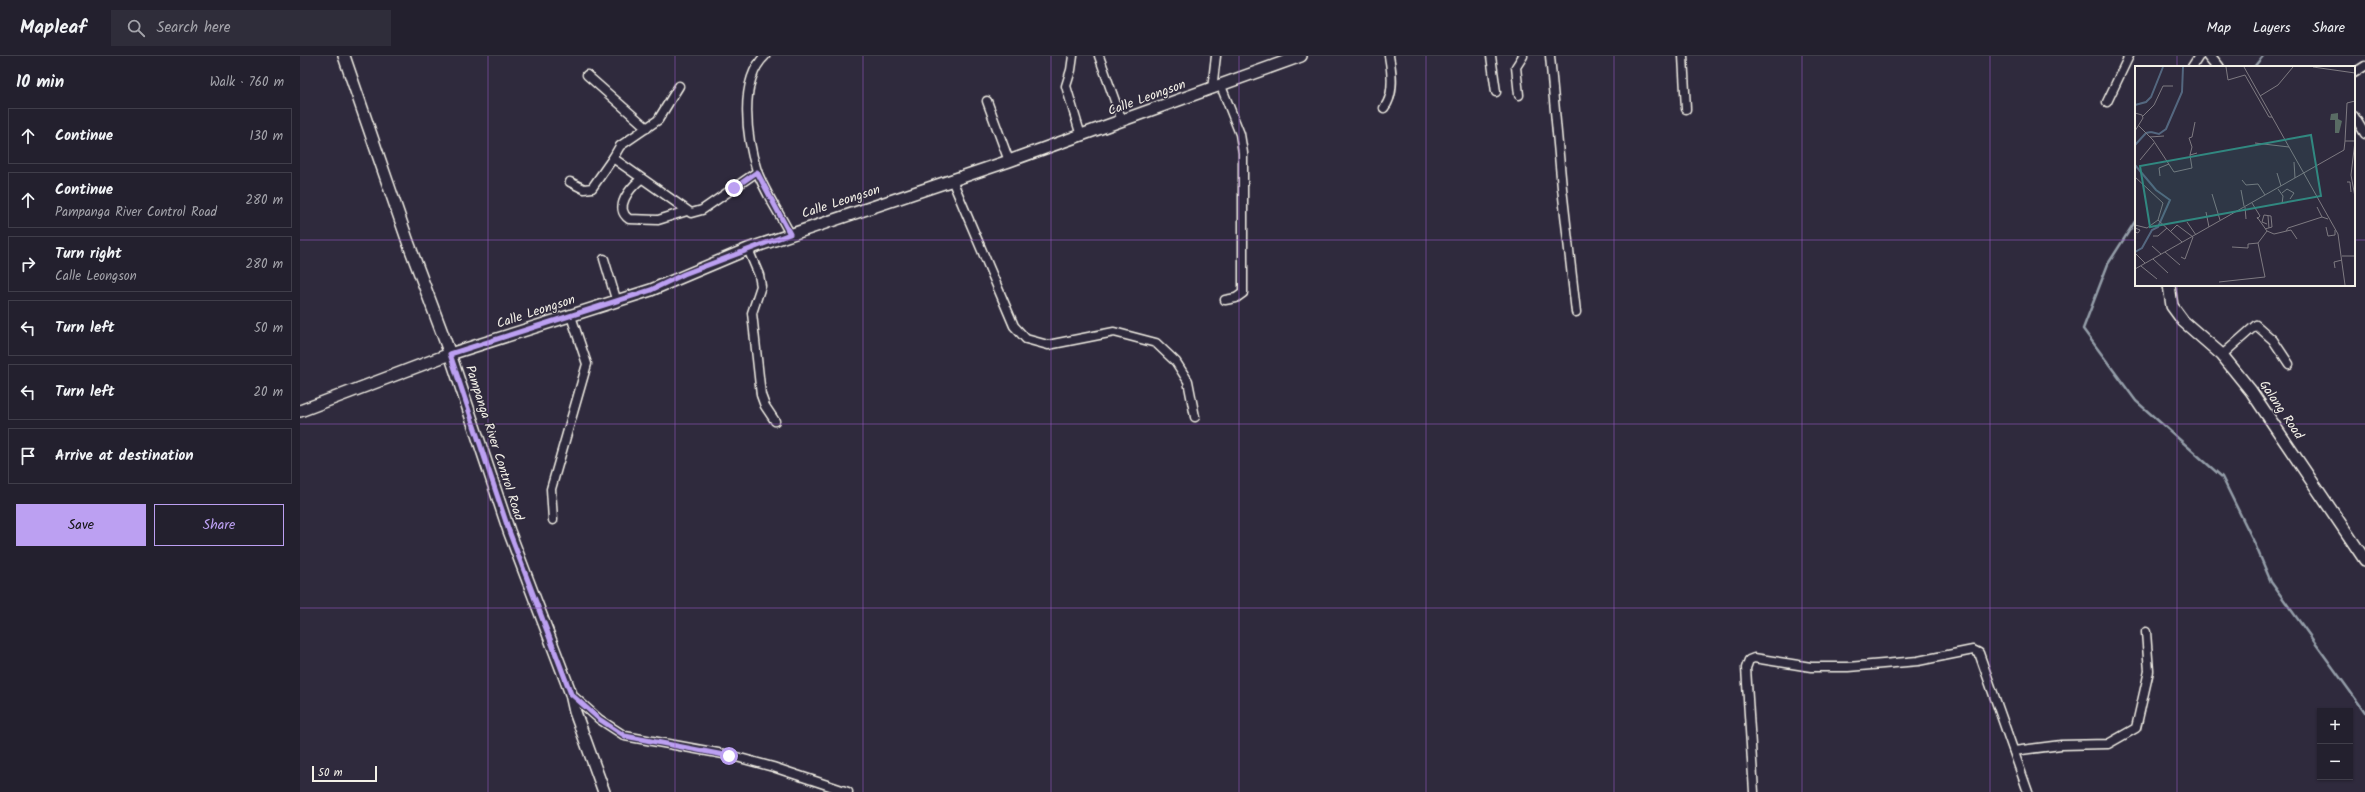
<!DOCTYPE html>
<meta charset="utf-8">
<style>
body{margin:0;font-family:Kalam,sans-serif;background:#2f2d3a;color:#f1f3f6}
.controls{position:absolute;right:12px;bottom:12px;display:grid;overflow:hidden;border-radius:0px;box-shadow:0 1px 3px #0004}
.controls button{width:36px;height:36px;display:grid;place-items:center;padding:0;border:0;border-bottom:1px solid #403e4a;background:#23202e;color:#f1f3f6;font:20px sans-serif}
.scale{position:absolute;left:12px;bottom:10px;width:65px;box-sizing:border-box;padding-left:4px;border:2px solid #f4f1e8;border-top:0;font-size:11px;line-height:14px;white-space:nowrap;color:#f4f1e8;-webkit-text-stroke:3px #2f2a3d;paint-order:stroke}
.stop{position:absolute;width:12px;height:12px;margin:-9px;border:3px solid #bca0f2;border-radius:50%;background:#fff}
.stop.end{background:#bca0f2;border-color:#fff;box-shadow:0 1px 4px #0008}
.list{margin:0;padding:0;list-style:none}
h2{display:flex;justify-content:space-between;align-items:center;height:52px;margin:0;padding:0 16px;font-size:17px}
h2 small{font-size:13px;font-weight:400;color:#a3a3aa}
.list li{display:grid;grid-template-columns:26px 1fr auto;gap:12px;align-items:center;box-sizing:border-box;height:56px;margin:0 8px 8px;padding:0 8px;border:1px solid #403e4a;border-radius:0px}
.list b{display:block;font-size:15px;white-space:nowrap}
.list p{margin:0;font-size:13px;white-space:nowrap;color:#a3a3aa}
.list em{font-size:13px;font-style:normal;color:#a3a3aa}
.actions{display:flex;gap:8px;padding:12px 16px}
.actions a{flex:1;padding:9px 0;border:1px solid #bca0f2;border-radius:0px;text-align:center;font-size:14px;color:#bca0f2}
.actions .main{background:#bca0f2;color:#111}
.icon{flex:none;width:22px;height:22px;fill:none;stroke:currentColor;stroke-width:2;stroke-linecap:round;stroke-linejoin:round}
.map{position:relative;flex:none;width:2065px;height:736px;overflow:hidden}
header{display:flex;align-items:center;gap:24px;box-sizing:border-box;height:56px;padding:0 20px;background:#23202e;border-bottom:1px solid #403e4a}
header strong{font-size:19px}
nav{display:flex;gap:22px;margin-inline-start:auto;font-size:14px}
.search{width:280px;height:36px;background:#2f2d3a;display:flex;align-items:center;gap:10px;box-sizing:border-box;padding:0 14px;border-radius:0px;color:#a3a3aa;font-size:15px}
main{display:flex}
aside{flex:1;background:#23202e}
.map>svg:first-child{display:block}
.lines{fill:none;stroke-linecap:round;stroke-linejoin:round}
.stream{stroke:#949ea9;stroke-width:2.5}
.street-casing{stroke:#f4f1e8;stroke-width:11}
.secondary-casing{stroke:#f4f1e8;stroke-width:14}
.street{stroke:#2f2a3d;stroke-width:8}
.secondary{stroke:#2f2a3d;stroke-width:11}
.route{stroke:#bca0f2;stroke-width:5}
.grid{fill:none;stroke:#995dc9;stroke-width:1;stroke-opacity:0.55}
.labels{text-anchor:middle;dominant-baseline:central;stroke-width:3;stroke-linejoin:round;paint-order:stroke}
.street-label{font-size:13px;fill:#f4f1e8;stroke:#2f2a3d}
.inset-river{fill:none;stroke:#54677f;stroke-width:2}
.inset-road{fill:none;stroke:#7e7a81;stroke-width:1}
.view{fill:#318880;fill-opacity:0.15;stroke:#318880;stroke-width:2}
.inset-edge{fill:none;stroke:#f4f1e8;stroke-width:2}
</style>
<header>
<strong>Mapleaf</strong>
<div class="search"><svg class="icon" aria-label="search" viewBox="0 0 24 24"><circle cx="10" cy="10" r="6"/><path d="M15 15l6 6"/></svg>Search here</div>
<nav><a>Map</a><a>Layers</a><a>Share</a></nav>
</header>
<main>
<aside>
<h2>10 min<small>Walk · 760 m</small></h2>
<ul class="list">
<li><svg class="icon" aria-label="ahead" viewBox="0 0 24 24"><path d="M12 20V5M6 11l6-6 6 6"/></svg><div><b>Continue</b></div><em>130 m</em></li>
<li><svg class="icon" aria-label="ahead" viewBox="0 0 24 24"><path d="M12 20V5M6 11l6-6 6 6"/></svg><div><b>Continue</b><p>Pampanga River Control Road</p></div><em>280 m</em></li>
<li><svg class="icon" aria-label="right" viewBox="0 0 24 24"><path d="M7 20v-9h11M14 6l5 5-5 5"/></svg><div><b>Turn right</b><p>Calle Leongson</p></div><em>280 m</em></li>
<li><svg class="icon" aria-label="left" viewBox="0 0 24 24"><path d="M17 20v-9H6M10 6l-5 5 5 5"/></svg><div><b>Turn left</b></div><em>50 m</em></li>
<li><svg class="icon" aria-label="left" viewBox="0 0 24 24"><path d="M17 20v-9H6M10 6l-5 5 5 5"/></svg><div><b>Turn left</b></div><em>20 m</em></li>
<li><svg class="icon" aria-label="arrive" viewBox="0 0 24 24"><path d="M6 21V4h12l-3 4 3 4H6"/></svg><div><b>Arrive at destination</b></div></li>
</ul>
<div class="actions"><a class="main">Save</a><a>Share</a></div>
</aside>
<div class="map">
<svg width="2065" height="736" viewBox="0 0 2065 736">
<rect width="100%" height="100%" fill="#2f2a3d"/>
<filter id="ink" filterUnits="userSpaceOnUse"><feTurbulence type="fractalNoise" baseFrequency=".025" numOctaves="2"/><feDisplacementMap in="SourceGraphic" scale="8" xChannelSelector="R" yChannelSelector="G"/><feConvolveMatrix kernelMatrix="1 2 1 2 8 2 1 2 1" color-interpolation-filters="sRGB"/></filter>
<g filter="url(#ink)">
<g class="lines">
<g class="stream">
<polyline points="1954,11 1963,0"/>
<polyline points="1836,164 1808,208 1783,273 1836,345 1922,421 1955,488 1971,526 2065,656"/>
</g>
<g class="street-casing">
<g id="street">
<path d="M465,0c-27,25 -18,84 -8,115 8,22 23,43 33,63"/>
<polyline points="773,0 771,14 766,30 781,80"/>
<polyline points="799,0 822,65"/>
<polyline points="1191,0 1196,36"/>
<polyline points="1250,0 1262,132 1276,256"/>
<polyline points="1383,0 1386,53"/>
<polyline points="1892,11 1899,0"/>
<polyline points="2054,17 2065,10"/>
<polyline points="287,19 347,72"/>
<polyline points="379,30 358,64 320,90 313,102 391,157 402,154 457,116"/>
<polyline points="921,30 940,78 943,97 943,237 936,242 925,244"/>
<polyline points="912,33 916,0"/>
<polyline points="1219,39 1216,11 1223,0"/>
<polyline points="687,45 709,105"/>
<polyline points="1807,46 1829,0"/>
<path d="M1084,52c11,-13 8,-36 5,-52"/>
<polyline points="2054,60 2065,78"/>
<path d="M341,123c-11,9 -28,29 -12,40l29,1 29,-9"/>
<polyline points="652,124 714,270 726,283 748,289 814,276 856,287 876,306 888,325 895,361"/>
<polyline points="270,126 284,133 292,132 313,102"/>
<polyline points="448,193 459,219 461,230 452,257 461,339 465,350 475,365"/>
<polyline points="304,203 316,243"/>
<polyline points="1922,299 1956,269 1973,284 1989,308"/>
<polyline points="253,464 251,433 287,308 271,260"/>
<polyline points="271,638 299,663 325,680 429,699 473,711 548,736"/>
<polyline points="1714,695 1761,689 1808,688 1836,672 1849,615 1846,576"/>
<polyline points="1454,736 1446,612 1449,604 1454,602 1511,611 1548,611 1618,605 1673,594 1679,597 1728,736"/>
</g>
</g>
<g class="secondary-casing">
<g id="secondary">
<polyline points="44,0 108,186 150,298 209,475 271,638 275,656 304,736"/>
<polyline points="1909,0 1918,11"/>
<polyline points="1869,229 1872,250 1883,265 1922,299 1951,335 2065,504"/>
<polyline points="0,355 150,298 351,234 448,193 709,105 1001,0"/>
</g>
</g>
<use href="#street" class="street"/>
<use href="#secondary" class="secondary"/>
</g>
</g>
<g class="lines" filter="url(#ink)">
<polyline class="route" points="429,700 325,680 299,663 271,638 209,475 150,298 351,234 384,218 490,178 457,116 434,132"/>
</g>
<path class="grid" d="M188,0v736M375,0v736M563,0v736M751,0v736M939,0v736M1126,0v736M1314,0v736M1502,0v736M1690,0v736M1877,0v11M0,184h1836M2054,184h11M1877,229v507M0,368h2065M0,552h2065"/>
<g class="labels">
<g class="street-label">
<text transform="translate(847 42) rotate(-20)">Calle Leongson</text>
<text transform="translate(541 146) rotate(-18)">Calle Leongson</text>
<text transform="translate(236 256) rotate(-18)">Calle Leongson</text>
<text transform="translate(1981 354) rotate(56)">Galang Road</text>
<text transform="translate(194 387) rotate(72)">Pampanga River Control Road</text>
</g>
</g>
<g transform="translate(1835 10)">
<rect width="220" height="220" fill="#2f2a3d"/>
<path d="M203,47v6l4,2 -3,12h-4v-13h-5l1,-6z" fill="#596b64"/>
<path class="inset-river" d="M0,39l11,-3 5,-5 12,-30M16,66l8,2 7,-5 16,-37 1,-25M0,79l11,-12 5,-1M0,99l21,25 14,10 -12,27 -6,3 -10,18 -7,4"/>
<path class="inset-road" d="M91,1l2,13 17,-5 24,42h3M109,1l94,167 7,51M178,1l42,6M125,30l18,-11 15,-18M0,47l7,2 1,3 -8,13M8,50l11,-11 9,-19h10M4,60l14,14 21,32 18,-4 -2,-13 7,-2M15,71l14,-1M210,75l2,-38 8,-2M120,77l34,4M209,84l1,-9h10l-4,34 4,22M55,89l2,-8 -3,-9 3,-1 3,-15M5,94l14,-17M159,96l1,16M142,107l4,13M25,110l-1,-8 10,-4M0,111l28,26 -5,17M107,114l4,5 12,-1 7,11M212,116h3l1,10M143,123l5,7 -1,8M106,124l3,16M147,127l5,-4 7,4 -4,6M77,128l8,26M117,137l8,13 -3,3M110,141l1,12M182,141l5,10 6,2M71,146l3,15M133,150l1,12M122,151l10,14 7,3 17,-4 6,9M23,154l24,22M52,156l9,13M0,159l12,3 11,-8M191,161l2,9 7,-1v-5M0,162l5,2 -2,3 -3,-1M130,163l7,-2 -1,-11 -7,-1 -2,7 5,2M36,165l6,-6 16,12M151,165l2,-3 34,-11M18,170h5l9,-8M123,177l9,-12M17,180l9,8M30,186l15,13M1,188l9,9M207,190h13M46,191l4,2 8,-22M18,193l15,14M6,200l16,13M200,202l-1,-6 8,-2M0,203l209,-119M84,216l46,-5 -7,-34 -10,1v4l-16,-1"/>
<path class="view" d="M176,69l10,61 -171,31 -10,-61z"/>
<rect width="220" height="220" class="inset-edge"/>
</g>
</svg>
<div class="controls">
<button>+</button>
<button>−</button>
</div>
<div class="scale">50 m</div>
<div class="stop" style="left:429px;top:700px"></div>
<div class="stop end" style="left:434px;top:132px"></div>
</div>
</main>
